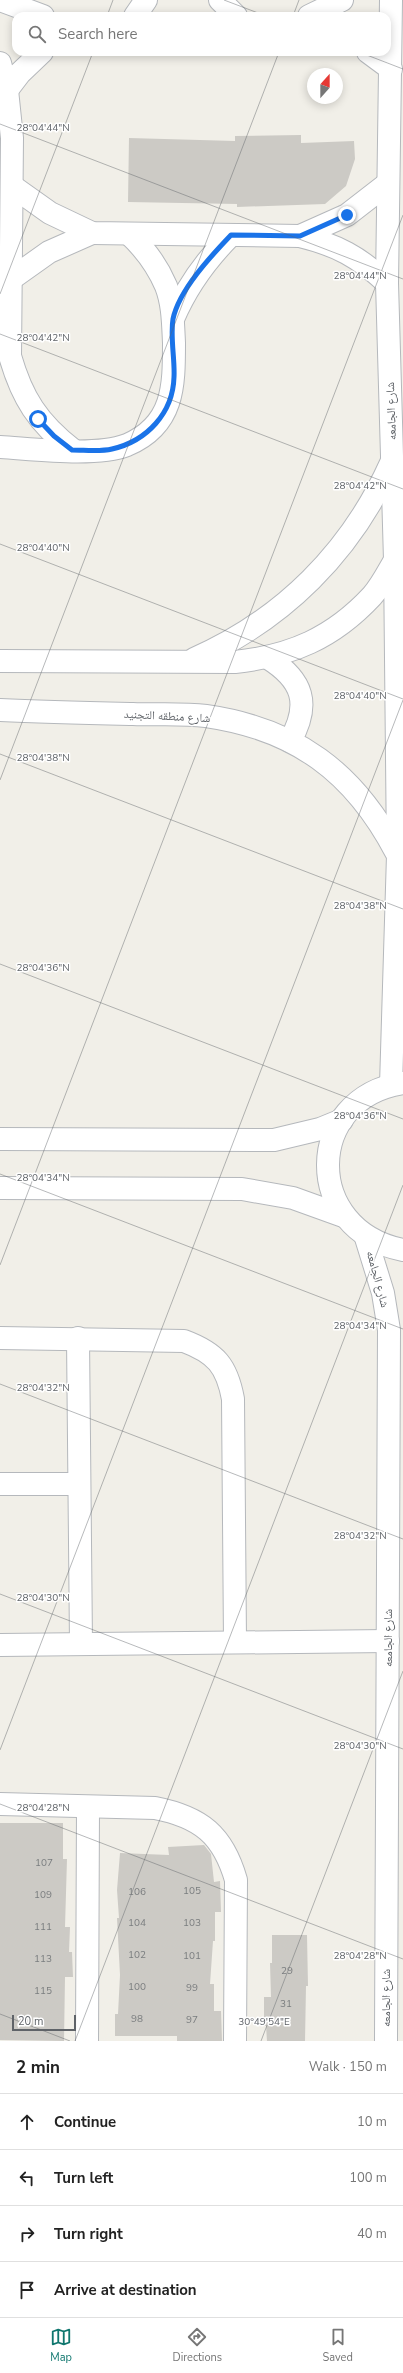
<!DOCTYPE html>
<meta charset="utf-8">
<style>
body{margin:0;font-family:"Nunito Sans","Noto Naskh Arabic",sans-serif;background:#f6f6f6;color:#222}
.compass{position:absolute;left:307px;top:68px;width:36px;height:36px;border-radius:50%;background:#fff;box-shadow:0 2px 10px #0003;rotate:21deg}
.scale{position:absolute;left:12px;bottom:10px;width:64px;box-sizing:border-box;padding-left:4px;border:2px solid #5f6368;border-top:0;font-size:11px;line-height:14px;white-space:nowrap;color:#5f6368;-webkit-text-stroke:3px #fff;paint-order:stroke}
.stop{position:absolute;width:12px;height:12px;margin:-9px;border:3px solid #1a73e8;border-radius:50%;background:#fff}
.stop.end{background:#1a73e8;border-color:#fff;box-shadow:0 1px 4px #0008}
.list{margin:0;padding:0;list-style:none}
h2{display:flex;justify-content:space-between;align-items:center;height:52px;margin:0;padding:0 16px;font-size:17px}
h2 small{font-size:13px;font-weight:400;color:#767676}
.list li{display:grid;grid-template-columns:26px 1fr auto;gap:12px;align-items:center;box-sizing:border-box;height:56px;padding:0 16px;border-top:1px solid #e0e0e0}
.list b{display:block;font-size:15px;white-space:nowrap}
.list em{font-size:13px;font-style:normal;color:#767676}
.icon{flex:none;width:22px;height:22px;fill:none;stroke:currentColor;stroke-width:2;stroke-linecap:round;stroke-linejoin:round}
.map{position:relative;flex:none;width:403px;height:2041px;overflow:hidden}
.search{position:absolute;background:#fff;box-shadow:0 2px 10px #0003;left:12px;right:12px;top:12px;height:44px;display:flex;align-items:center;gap:10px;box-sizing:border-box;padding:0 14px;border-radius:12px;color:#767676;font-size:15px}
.sheet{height:276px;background:#fff}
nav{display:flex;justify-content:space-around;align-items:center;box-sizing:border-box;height:56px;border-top:1px solid #e0e0e0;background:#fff;font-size:11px;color:#767676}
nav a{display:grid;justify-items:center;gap:2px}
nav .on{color:#0f766e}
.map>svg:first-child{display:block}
.building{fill:#cccac5}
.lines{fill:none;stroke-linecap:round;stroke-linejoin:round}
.minor-casing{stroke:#b5b8bc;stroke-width:24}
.minor{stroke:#fff;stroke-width:22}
.route{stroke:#1a73e8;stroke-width:5}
.ticks{fill:none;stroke:#5f6368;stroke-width:1;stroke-opacity:0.45}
.labels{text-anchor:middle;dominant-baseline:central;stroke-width:3;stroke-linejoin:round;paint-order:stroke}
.number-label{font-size:10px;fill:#7a7d7f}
.street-label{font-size:12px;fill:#5f6368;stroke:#fff}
.ticks-label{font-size:10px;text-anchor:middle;fill:#5f6368;stroke:#fff;stroke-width:3;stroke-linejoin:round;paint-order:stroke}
</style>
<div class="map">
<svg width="403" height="2041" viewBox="0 0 403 2041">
<rect width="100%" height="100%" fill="#f1efe8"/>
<g class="building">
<polygon points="301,135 301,143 354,141 355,159 346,186 325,204 237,207 237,204 128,202 129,138 235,141 235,136"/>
<polygon points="0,1823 63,1823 63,1859 67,1859 65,1927 70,1927 69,1952 72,1952 73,1977 65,1977 64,2041 0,2040"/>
<polygon points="204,1845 211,1854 214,1882 220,1881 221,1912 215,1912 215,1941 213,1941 210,1984 214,1984 214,2011 221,2011 222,2041 177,2041 177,2036 115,2036 115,2014 118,2014 120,1975 117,1918 119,1918 117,1890 120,1853 169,1855 168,1847"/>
<polygon points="272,1935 307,1935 308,1986 306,1986 305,2041 267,2041 266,2026 264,2026 264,1997 271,1997 270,1963 272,1963"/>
</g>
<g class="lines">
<g class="minor-casing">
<g id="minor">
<polyline points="0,0 43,16"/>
<polyline points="220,0 236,16"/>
<polyline points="391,0 387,283 395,560 398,855 391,1085"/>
<polyline points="135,16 146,0"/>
<polyline points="309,16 342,0"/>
<polyline points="368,52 391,69"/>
<path d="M0,63l7,27 5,48 -2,218c12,42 28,67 63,94"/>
<polyline points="7,90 20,73 42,52"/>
<path d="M12,186l38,27 42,20 208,3c37,9 59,21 87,47"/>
<polyline points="300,236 347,215 387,184"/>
<polyline points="11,279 49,252 92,233"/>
<path d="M173,319c14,-33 33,-59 58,-84"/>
<path d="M0,447c34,2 96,10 127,-2 47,-20 47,-59 47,-102 -1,-20 -1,-39 -8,-57 -9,-21 -21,-37 -37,-52"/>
<path d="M268,658c35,22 43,46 22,83"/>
<path d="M194,659c89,-39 157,-107 197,-196"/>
<path d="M0,661l235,1c56,-6 98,-24 137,-66 9,-10 16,-24 23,-36"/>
<path d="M0,710c44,2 89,3 133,4 24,1 49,-1 73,2 90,13 148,56 190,136"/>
<path d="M403,1083c-99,15 -101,147 0,167"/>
<polyline points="0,1139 274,1140 320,1129 342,1120"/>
<polyline points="0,1188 242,1189 293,1198 343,1216"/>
<polyline points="366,1238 383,1293 389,1330 386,2041"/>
<path d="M0,1338l184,3c32,12 43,25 49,58l2,243"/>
<polyline points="78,1338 81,1644"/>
<polyline points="0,1484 79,1484"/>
<polyline points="0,1645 388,1641"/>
<path d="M0,1804l155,4c46,9 68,27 81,72l-1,161"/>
<polyline points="87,2041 88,1807"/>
</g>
</g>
<use href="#minor" class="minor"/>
</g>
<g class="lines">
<path class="route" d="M38,419l16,17 18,14c13,0 28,2 40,-1 35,-8 61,-36 62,-72 1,-18 -4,-40 -1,-58 6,-29 38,-63 58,-84l69,1 47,-21"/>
</g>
<path class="ticks" d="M224,0l42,16M107,16l6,-16M293,16l6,-16M359,52l44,17M0,124l403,155M0,294l93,-242M0,334l403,155M0,544l403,155M0,754l403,155M0,780l279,-728M0,964l403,155M0,1174l403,155M0,1265l403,-1050M0,1384l403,155M0,1594l403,155M0,1750l403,-1050M0,1804l403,155M0,2014l70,27M75,2041l328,-856M261,2041l142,-370"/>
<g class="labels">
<g class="number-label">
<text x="44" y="1863">107</text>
<text x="192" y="1891">105</text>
<text x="137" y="1892">106</text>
<text x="43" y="1895">109</text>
<text x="137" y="1923">104</text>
<text x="192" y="1923">103</text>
<text x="43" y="1927">111</text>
<text x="137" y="1955">102</text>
<text x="192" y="1956">101</text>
<text x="43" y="1959">113</text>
<text x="287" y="1971">29</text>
<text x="137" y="1987">100</text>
<text x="192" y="1988">99</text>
<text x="43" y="1991">115</text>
<text x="286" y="2004">31</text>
<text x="137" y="2019">98</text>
<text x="192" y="2020">97</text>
</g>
<g class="street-label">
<text transform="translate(391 411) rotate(-92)">شارع الجامعه</text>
<text transform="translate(167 716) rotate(3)">شارع منطقه التجنيد</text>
<text transform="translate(378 1279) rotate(75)">شارع الجامعه</text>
<text transform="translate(388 1638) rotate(-90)">شارع الجامعه</text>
<text transform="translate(386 1998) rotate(-90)">شارع الجامعه</text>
</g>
</g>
<g class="ticks-label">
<text x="43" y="131">28°04'44"N</text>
<text x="360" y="279">28°04'44"N</text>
<text x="43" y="341">28°04'42"N</text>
<text x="360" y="489">28°04'42"N</text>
<text x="43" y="551">28°04'40"N</text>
<text x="360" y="699">28°04'40"N</text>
<text x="43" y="761">28°04'38"N</text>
<text x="360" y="909">28°04'38"N</text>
<text x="43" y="971">28°04'36"N</text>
<text x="360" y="1119">28°04'36"N</text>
<text x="43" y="1181">28°04'34"N</text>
<text x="360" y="1329">28°04'34"N</text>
<text x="43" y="1391">28°04'32"N</text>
<text x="360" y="1539">28°04'32"N</text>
<text x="43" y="1601">28°04'30"N</text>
<text x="360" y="1749">28°04'30"N</text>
<text x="43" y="1811">28°04'28"N</text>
<text x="360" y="1959">28°04'28"N</text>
<text x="264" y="2025">30°49'54"E</text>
</g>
</svg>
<svg class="compass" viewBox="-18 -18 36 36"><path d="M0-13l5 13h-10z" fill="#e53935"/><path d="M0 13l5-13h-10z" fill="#767676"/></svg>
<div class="scale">20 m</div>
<div class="stop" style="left:38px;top:419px"></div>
<div class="stop end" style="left:347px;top:215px"></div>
<div class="search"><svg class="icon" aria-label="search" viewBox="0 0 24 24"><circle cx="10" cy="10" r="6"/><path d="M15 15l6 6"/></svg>Search here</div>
</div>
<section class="sheet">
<h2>2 min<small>Walk · 150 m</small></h2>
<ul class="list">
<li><svg class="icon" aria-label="ahead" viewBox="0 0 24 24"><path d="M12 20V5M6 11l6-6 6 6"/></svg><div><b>Continue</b></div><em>10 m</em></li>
<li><svg class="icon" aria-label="left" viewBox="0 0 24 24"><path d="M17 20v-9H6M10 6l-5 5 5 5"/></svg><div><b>Turn left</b></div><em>100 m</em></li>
<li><svg class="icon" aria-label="right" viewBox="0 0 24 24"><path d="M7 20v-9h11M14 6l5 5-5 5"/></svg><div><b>Turn right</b></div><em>40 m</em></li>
<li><svg class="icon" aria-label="arrive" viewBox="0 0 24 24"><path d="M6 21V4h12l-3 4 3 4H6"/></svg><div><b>Arrive at destination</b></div></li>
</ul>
</section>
<nav>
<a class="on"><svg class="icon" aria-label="map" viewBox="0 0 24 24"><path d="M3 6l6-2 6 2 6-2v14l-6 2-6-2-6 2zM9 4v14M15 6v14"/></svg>Map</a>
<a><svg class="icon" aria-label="directions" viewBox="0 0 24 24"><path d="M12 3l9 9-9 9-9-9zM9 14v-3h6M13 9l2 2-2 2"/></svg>Directions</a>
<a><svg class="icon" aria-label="saved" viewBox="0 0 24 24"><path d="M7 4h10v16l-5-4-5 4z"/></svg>Saved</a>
</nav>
